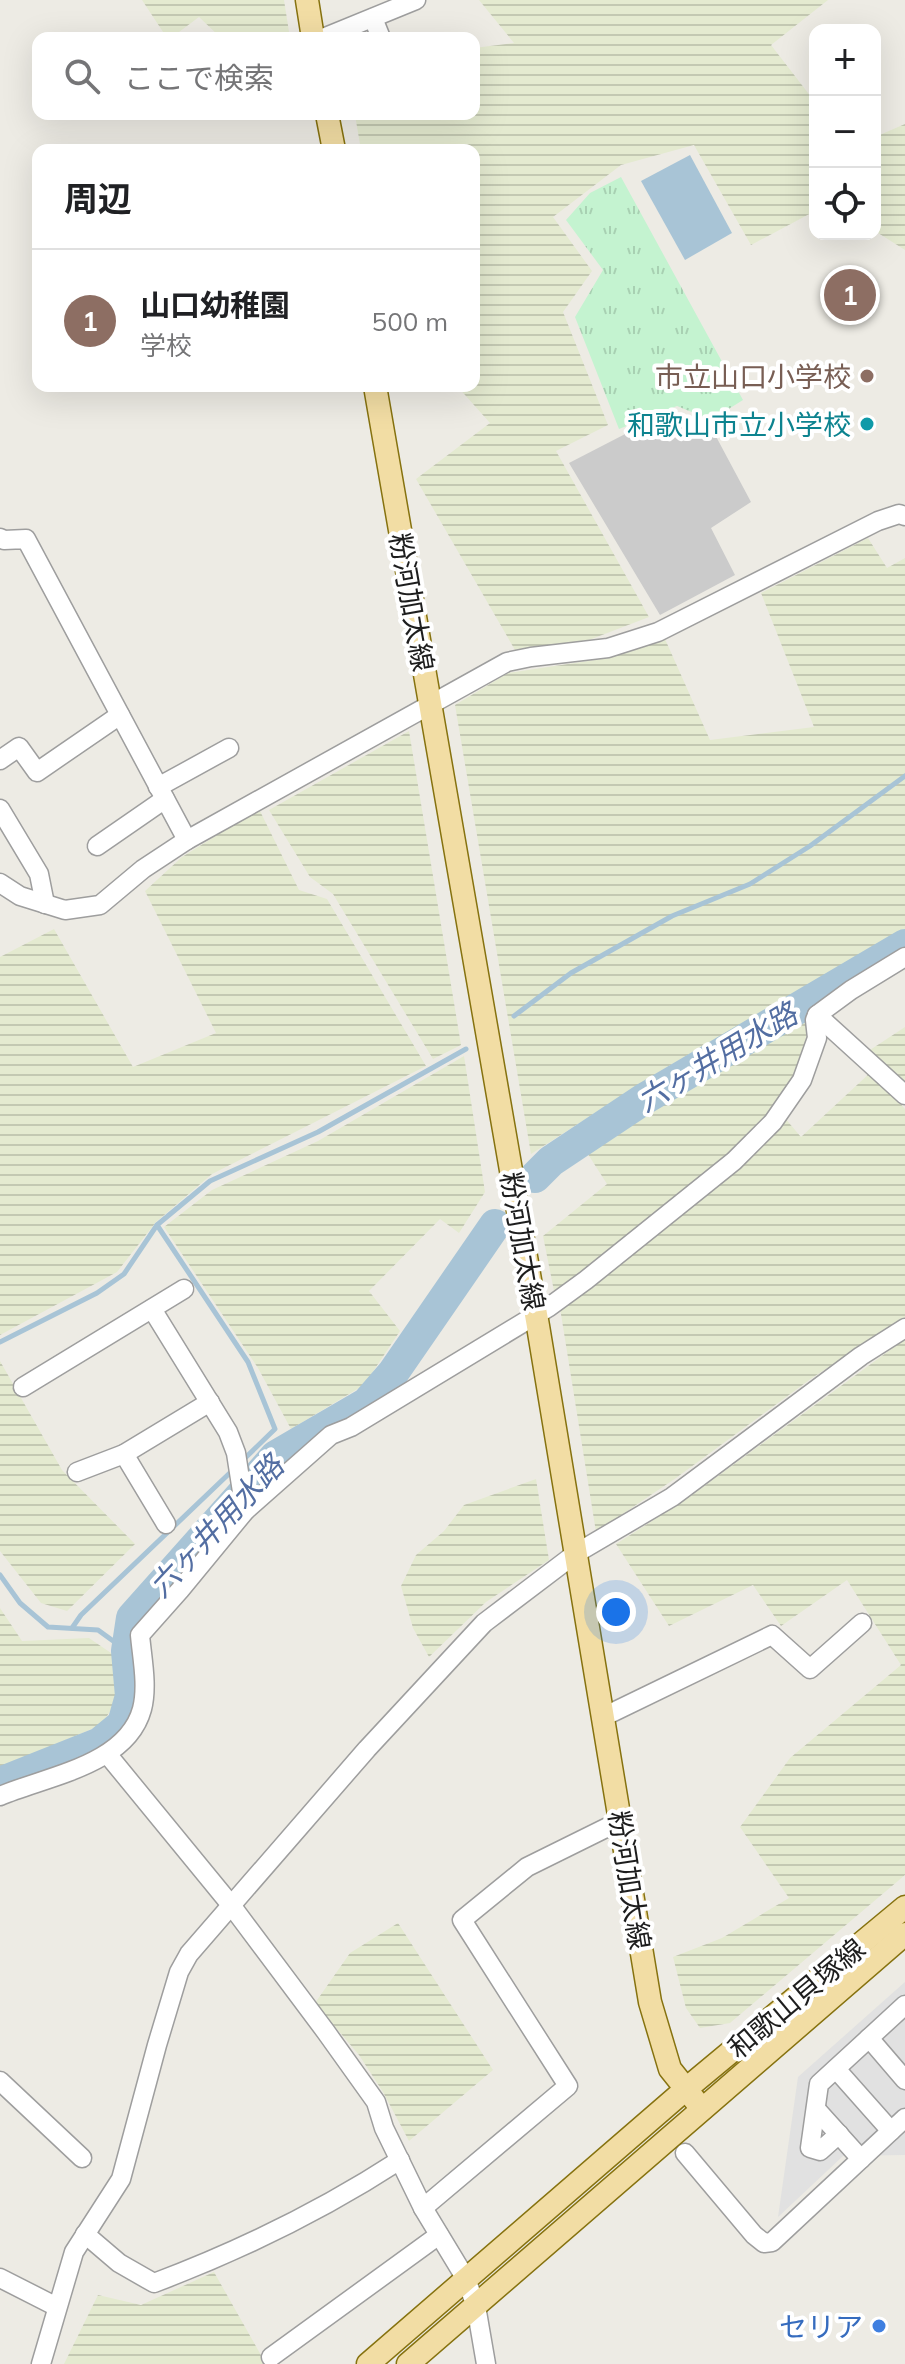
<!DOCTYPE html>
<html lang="ja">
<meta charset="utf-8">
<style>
body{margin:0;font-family:Mulish,"Noto Sans JP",sans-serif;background:#f6f6f6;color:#202124}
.controls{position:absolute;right:24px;top:24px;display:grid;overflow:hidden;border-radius:16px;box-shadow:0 8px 32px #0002}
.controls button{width:72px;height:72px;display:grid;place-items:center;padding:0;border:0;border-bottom:2px solid #e0e0e0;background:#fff;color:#202124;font:40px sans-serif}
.you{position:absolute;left:616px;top:1612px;width:28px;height:28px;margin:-20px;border:6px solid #fff;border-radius:50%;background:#1a73e8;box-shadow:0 0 0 12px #1a73e833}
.badge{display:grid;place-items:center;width:52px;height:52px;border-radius:50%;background:#d93025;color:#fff;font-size:26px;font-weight:700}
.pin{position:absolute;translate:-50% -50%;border:4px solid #fff;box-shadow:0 2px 8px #0006}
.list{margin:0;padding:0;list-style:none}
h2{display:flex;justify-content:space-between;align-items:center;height:104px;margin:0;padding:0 32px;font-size:34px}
h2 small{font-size:26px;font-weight:400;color:#757577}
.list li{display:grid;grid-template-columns:52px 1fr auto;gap:24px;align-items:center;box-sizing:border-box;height:144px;padding:0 32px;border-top:2px solid #e0e0e0}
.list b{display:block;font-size:30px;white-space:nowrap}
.list p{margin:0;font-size:26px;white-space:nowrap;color:#757577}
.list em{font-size:26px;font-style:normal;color:#757577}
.icon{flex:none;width:44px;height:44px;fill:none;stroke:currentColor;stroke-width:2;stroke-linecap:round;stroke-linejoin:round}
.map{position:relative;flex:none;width:905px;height:2364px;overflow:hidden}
.search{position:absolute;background:#fff;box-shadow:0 8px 32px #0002;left:32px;top:32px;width:448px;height:88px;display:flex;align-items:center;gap:20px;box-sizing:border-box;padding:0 28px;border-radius:16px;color:#757577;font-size:30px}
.panel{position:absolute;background:#fff;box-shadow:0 8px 32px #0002;left:32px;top:144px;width:448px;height:248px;border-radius:16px}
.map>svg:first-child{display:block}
.religious{fill:#cbcbcb}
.farmland{fill:url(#farmland-rules)}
.park{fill:url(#park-tufts)}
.parking{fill:#e1e1e1}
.water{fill:#a8c4d6}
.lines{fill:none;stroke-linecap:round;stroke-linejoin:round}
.stream{stroke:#a8c4d6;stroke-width:5}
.river{stroke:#a8c4d6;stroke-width:32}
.minor-casing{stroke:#9e9e9e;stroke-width:21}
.major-casing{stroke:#86720f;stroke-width:25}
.minor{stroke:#fff;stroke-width:18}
.major{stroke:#f2dda4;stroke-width:22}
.education-dot{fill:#8d6e63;stroke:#fff;stroke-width:3}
.culture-dot{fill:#0f9aa8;stroke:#fff;stroke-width:3}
.shop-dot{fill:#3f7fe0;stroke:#fff;stroke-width:3}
.labels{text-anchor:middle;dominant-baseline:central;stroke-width:8;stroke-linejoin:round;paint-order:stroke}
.education-label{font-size:28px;fill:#785e54;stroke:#fff;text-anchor:end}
.culture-label{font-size:28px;fill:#0d838f;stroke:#fff;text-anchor:end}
.street-label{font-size:28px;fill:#1d1d1d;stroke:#fff}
.shop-label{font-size:28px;fill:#366cbe;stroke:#fff;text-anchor:end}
.water-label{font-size:30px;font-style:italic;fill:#536ea2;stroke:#fff}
</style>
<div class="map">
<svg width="905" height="2364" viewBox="0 0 905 2364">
<defs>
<pattern id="farmland-rules" width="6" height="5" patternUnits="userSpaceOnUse" patternTransform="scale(2)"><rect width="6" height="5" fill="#e4ead0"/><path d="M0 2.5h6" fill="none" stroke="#c3c8b2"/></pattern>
<pattern id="park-tufts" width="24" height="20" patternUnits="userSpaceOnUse" patternTransform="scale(2)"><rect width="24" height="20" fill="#c4f3d0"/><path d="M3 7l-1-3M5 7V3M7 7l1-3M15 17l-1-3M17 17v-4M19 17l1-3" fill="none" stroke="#a8d0b2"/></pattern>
</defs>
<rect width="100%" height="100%" fill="#edebe4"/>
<polygon class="religious" points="662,415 712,429 751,502 711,528 735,575 660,615 569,463"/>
<g class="farmland">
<polygon points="142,0 284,0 290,38 221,38 199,17 171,38 167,38"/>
<polygon points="479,0 828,0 771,45 815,102 815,211 751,245 694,145 621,165 553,217 592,271 563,312 608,425 556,451 649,617 589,640 515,650 416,479 490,423 457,386 474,386 474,150 361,150 355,115 474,114 474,48 514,43"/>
<polygon points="905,124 905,250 875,231 875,137"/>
<polygon points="868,538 887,568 905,558 905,929 662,1070 531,1154 455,705 508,673 608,658 665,639 710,740 814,727 761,593"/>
<polygon points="409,731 461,1045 433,1059 333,894 310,877 269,810"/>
<polygon points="259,809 299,890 327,899 426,1066 212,1174 156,1222 117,1272 0,1335 0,957 54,929 133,1067 216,1033 145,891 182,857"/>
<polygon points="804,1012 807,1033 802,1055 792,1079 772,1109 734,1154 555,1296 543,1236 607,1184 584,1148"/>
<polygon points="905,1027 905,1082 870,1050"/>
<polygon points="464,1056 485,1192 459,1233 440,1219 369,1291 400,1331 364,1385 291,1429 258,1368 164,1227 212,1190 318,1141"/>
<polygon points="872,1071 905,1109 905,1317 812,1378 676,1478 596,1532 560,1308 784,1117 801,1137"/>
<polygon points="905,1339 905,1875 730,2023 700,2028 686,2008 673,1957 722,1938 789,1898 740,1827 790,1758 901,1665 847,1580 781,1626 753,1585 669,1626 616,1544 688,1498"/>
<polygon points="0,1361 62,1470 135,1544 67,1611 41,1603 0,1551"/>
<polygon points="536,1479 549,1560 486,1602 429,1657 413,1628 401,1586 416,1555 444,1531 464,1505"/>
<polygon points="0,1608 22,1641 89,1638 114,1655 117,1701 101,1725 0,1768"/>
<polygon points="398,1923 493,2070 409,2141 383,2092 359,2055 315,2003 350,1953"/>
<polygon points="214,2272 266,2364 64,2364 98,2295 141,2305"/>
</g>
<polygon class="park" points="621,177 743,400 711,420 677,406 619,429 575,317 603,270 566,220 590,193"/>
<polygon class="parking" points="905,1982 905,2155 843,2156 778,2217 798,2077"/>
<polygon class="water" points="690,155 732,233 685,260 641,181"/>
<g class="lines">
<g class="stream">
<polyline points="514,1016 571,973 672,916 750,884 810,846 905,776"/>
<polyline points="157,1225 248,1362 275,1429 242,1461"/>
<polyline points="0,1342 97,1293 124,1274 157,1225 210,1181 318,1132 466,1049"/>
<polyline points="0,1575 20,1603 48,1627 98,1630 127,1651"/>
<polyline points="72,1628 81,1615 235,1468"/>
</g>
<g class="river">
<polyline points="535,1177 551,1161 644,1099 905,945"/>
<polyline points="0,1783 100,1743 123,1724 131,1696 127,1651 132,1618 276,1456 367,1403 393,1373 495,1225"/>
</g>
<g class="minor-casing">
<g id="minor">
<polyline points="373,18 381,38"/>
<polyline points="323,38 416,0"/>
<polyline points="0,538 4,540 26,539 187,840"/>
<polyline points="0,760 19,747 37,772 120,715"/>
<polyline points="158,787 229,748"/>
<polyline points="0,809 39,874 45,904"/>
<polyline points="97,846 165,799"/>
<polyline points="0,883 20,896 65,910 100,905 143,869 187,840 507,662 531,657 608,648 658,632 878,521 899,514 905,516"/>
<polyline points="817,1015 905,1095"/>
<polyline points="152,1309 228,1432 236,1453 245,1511"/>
<polyline points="23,1387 184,1289"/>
<polyline points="124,1454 166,1524"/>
<polyline points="77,1472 124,1454 210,1402"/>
<polyline points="603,1717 772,1635 810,1669 862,1623"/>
<polyline points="108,1755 231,1905 326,2032 376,2102 384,2128 423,2208 466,2279 476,2306 486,2364"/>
<path d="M0,1796c47,-20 127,-31 142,-87 6,-23 0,-51 -2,-74l40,-45 65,-79 86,-76 20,-8 198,-120 37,-27 148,-119 39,-39 29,-42 15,-42 -2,-18 2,-5 34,-25 54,-33"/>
<polyline points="869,2038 905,2080"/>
<polyline points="836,2069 891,2131"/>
<polyline points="0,2081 82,2158"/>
<polyline points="816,2109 861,2159"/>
<polyline points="839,2134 820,2151 810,2148 819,2084 905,2005"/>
<polyline points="685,2153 754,2235 764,2243 772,2242 905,2118"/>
<polyline points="423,2208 568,2086 462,1920 527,1867 620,1821"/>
<path d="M85,2234l34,29 35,20c85,-32 169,-73 246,-123"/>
<polyline points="0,2278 57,2307"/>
<polyline points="271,2357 439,2235"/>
<polyline points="41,2364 74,2252 121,2179 157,2045 179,1972 189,1954 367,1749 484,1623 575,1554 672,1497 861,1356 905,1328"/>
</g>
</g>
<g class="major-casing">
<g id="major">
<polyline points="307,0 313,38"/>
<polyline points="327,114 334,150"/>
<polyline points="375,386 538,1326 650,2002 670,2069 702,2109"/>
<polyline points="368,2364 686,2089 905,1907"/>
<polyline points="408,2364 905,1934"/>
</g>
</g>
<use href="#minor" class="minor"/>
<use href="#major" class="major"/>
</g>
<circle class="education-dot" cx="867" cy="376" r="8"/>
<circle class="culture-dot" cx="867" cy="424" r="8"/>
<circle class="shop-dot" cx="879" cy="2326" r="8"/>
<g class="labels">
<g class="education-label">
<text x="851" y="376">市立山口小学校</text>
</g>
<g class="culture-label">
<text x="851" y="424">和歌山市立小学校</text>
</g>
<g class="street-label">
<text transform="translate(412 602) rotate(80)">粉河加太線</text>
<text transform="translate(523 1241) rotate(80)">粉河加太線</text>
<text transform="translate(630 1880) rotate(81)">粉河加太線</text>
<text transform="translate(796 1998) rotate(-40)">和歌山貝塚線</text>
</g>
<g class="shop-label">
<text x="863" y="2326">セリア</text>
</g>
<g class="water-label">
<text transform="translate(717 1057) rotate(-31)">六ヶ井用水路</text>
<text transform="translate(216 1526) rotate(-47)">六ヶ井用水路</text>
</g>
</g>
</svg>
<div class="controls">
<button>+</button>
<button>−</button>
<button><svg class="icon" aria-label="locate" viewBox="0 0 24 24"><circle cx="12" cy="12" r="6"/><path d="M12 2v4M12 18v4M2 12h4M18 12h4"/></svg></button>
</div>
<div class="you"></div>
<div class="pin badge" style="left:850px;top:295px;background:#8d6e63">1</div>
<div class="search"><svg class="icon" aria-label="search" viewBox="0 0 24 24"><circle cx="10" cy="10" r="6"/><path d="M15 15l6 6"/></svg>ここで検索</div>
<section class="panel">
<h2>周辺<small></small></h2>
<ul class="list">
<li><span class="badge" style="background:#8d6e63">1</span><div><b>山口幼稚園</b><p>学校</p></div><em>500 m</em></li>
</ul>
</section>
</div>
